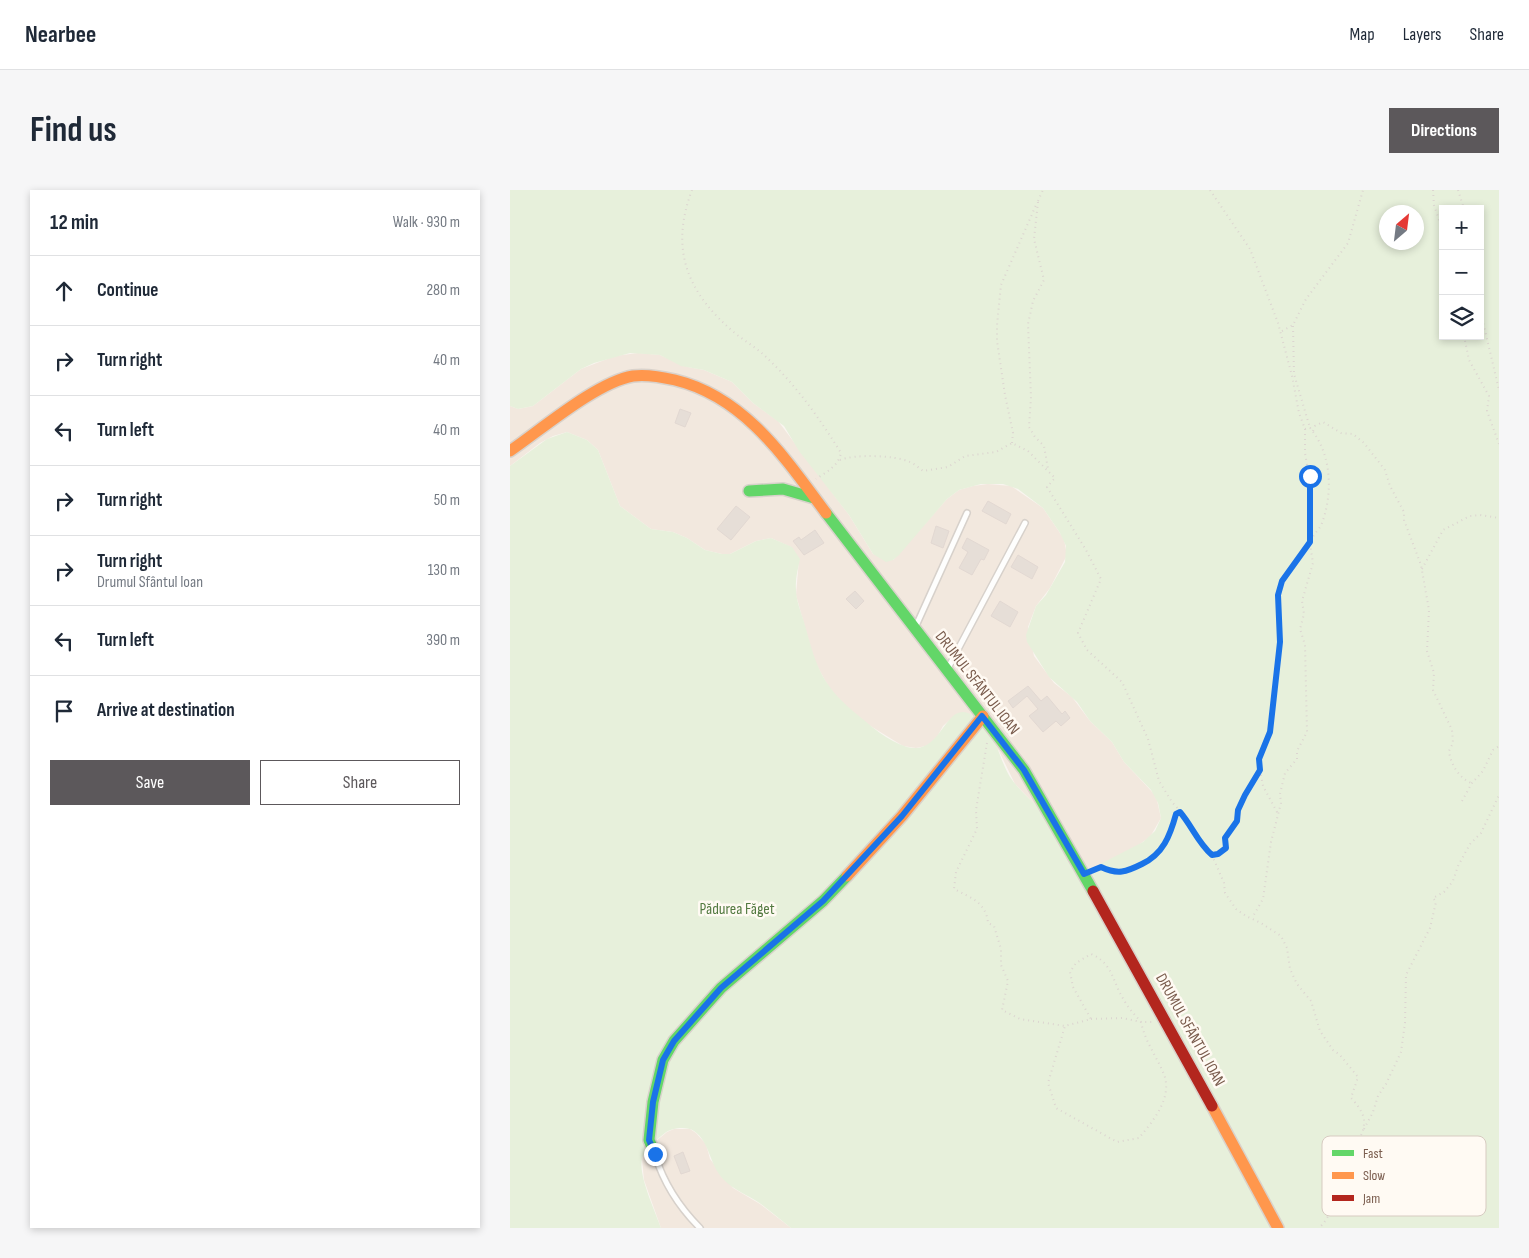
<!DOCTYPE html>
<meta charset="utf-8">
<style>
body{margin:0;font-family:"Sofia Sans Condensed",sans-serif;background:#f6f6f7;color:#1f2937}
.controls{position:absolute;right:15px;top:15px;display:grid;overflow:hidden;border-radius:0px;box-shadow:0 2px 8px #0003}
.controls button{width:45px;height:45px;display:grid;place-items:center;padding:0;border:0;border-bottom:1px solid #e0e1e3;background:#fff;color:#1f2937;font:25px sans-serif}
.compass{position:absolute;left:869px;top:15px;width:45px;height:45px;border-radius:50%;background:#fff;box-shadow:0 2px 8px #0003;rotate:28deg}
.stop{position:absolute;width:15px;height:15px;margin:-11px;border:4px solid #1a73e8;border-radius:50%;background:#fff}
.stop.end{background:#1a73e8;border-color:#fff;box-shadow:0 1px 5px #0008}
.list{margin:0;padding:0;list-style:none}
h2{display:flex;justify-content:space-between;align-items:center;height:65px;margin:0;padding:0 20px;font-size:21px}
h2 small{font-size:16px;font-weight:400;color:#747a83}
.list li{display:grid;grid-template-columns:32px 1fr auto;gap:15px;align-items:center;box-sizing:border-box;height:70px;padding:0 20px;border-top:1px solid #e0e1e3}
.list b{display:block;font-size:19px;white-space:nowrap}
.list p{margin:0;font-size:16px;white-space:nowrap;color:#747a83}
.list em{font-size:16px;font-style:normal;color:#747a83}
.actions{display:flex;gap:10px;padding:15px 20px}
.actions a{flex:1;padding:11px 0;border:1px solid #5c585b;border-radius:0px;text-align:center;font-size:18px;color:#5c585b}
.actions .main{background:#5c585b;color:#fff}
.icon{flex:none;width:28px;height:28px;fill:none;stroke:currentColor;stroke-width:2;stroke-linecap:round;stroke-linejoin:round}
.map{position:relative;flex:none;width:989px;height:1038px;overflow:hidden;border-radius:0px}
header{display:flex;align-items:center;gap:30px;box-sizing:border-box;height:70px;padding:0 25px;background:#fff;border-bottom:1px solid #e0e1e3}
header strong{font-size:24px}
nav{display:flex;gap:28px;margin-inline-start:auto;font-size:18px}
.intro{display:flex;align-items:center;justify-content:space-between;box-sizing:border-box;height:120px;padding:0 30px}
h1{margin:0;font-size:35px}
.button{padding:12px 22px;border-radius:0px;background:#5c585b;color:#fff;font-size:18px;font-weight:700}
main{display:flex;gap:30px;padding:0 30px}
aside{flex:1;background:#fff;border-radius:0px;box-shadow:0 2px 8px #0003}
.map>svg:first-child{display:block}
.residential{fill:#f2e8de}
.green{fill:#e7f0db;fill-rule:evenodd}
.building{fill:#e6ded7;stroke:#e2d8d2}
.lines{fill:none;stroke-linecap:round;stroke-linejoin:round}
.lane-casing{stroke:#d7d1cb;stroke-width:8}
.fast-casing{stroke:#d9d2cb;stroke-width:14}
.slow-casing{stroke:#d9d2cb;stroke-width:14}
.jam-casing{stroke:#d9d2cb;stroke-width:14}
.path{stroke:#dcd5d0;stroke-width:2;stroke-dasharray:1 4;stroke-linecap:butt}
.lane{stroke:#fefefd;stroke-width:5}
.fast{stroke:#63d668;stroke-width:11}
.slow{stroke:#ff974d;stroke-width:11}
.jam{stroke:#b3261e;stroke-width:11}
.route{stroke:#1a73e8;stroke-width:6}
.labels{text-anchor:middle;dominant-baseline:central;stroke-width:5;stroke-linejoin:round;paint-order:stroke}
.street-label{font-size:16px;fill:#7a5c4d;stroke:#fffaf3}
.park-label{font-size:16px;fill:#537a41;stroke:#fffaf3}
.key{fill:#fffaf3;stroke:#d7cbc1;stroke-width:1}
.key-label{font-size:14px;fill:#7a5c4d}
</style>
<header>
<strong>Nearbee</strong>
<nav><a>Map</a><a>Layers</a><a>Share</a></nav>
</header>
<div class="intro"><h1>Find us</h1><a class="button">Directions</a></div>
<main>
<aside>
<h2>12 min<small>Walk · 930 m</small></h2>
<ul class="list">
<li><svg class="icon" aria-label="ahead" viewBox="0 0 24 24"><path d="M12 20V5M6 11l6-6 6 6"/></svg><div><b>Continue</b></div><em>280 m</em></li>
<li><svg class="icon" aria-label="right" viewBox="0 0 24 24"><path d="M7 20v-9h11M14 6l5 5-5 5"/></svg><div><b>Turn right</b></div><em>40 m</em></li>
<li><svg class="icon" aria-label="left" viewBox="0 0 24 24"><path d="M17 20v-9H6M10 6l-5 5 5 5"/></svg><div><b>Turn left</b></div><em>40 m</em></li>
<li><svg class="icon" aria-label="right" viewBox="0 0 24 24"><path d="M7 20v-9h11M14 6l5 5-5 5"/></svg><div><b>Turn right</b></div><em>50 m</em></li>
<li><svg class="icon" aria-label="right" viewBox="0 0 24 24"><path d="M7 20v-9h11M14 6l5 5-5 5"/></svg><div><b>Turn right</b><p>Drumul Sfântul Ioan</p></div><em>130 m</em></li>
<li><svg class="icon" aria-label="left" viewBox="0 0 24 24"><path d="M17 20v-9H6M10 6l-5 5 5 5"/></svg><div><b>Turn left</b></div><em>390 m</em></li>
<li><svg class="icon" aria-label="arrive" viewBox="0 0 24 24"><path d="M6 21V4h12l-3 4 3 4H6"/></svg><div><b>Arrive at destination</b></div></li>
</ul>
<div class="actions"><a class="main">Save</a><a>Share</a></div>
</aside>
<div class="map">
<svg width="989" height="1038" viewBox="0 0 989 1038">
<rect width="100%" height="100%" fill="#f9f5f0"/>
<g class="residential">
<polygon points="128,163 150,165 178,177 194,180 222,192 243,213 268,231 339,325 363,364 383,370 437,309 449,300 463,296 478,294 501,296 533,318 554,349 557,365 540,398 526,416 518,437 524,466 544,493 562,507 580,531 602,552 614,572 646,606 651,628 640,647 621,660 567,686 536,626 505,594 489,561 458,523 444,526 433,536 426,549 421,555 406,558 393,556 354,532 332,513 318,496 304,470 286,405 289,369 281,357 261,348 246,351 220,364 212,364 195,360 177,348 163,342 141,339 110,316 88,260 77,250 57,242 43,246 30,253 0,276 0,216 8,219 23,216 71,179 105,166"/>
<polygon points="164,939 180,939 186,943 196,954 200,969 223,998 250,1014 281,1038 151,1038 134,990 132,969 140,956 157,942"/>
</g>
<path class="green" d="M0,0h989v1038h-708c-10,-8 -20,-16 -30,-24 -13,-9 -28,-14 -38,-25 -14,-15 -13,-37 -29,-48 -8,-5 -22,-3 -29,2 -9,7 -20,15 -23,26 -4,16 13,52 19,69h-151v-762l37,-27 20,-7 20,8 11,10 22,56 31,23 22,3 14,6 18,12 17,4h8l26,-13 15,-3 21,9 8,12c-2,10 -5,20 -4,30 0,11 5,23 8,33 12,42 15,60 50,90 16,13 33,29 53,35 37,10 37,-51 67,-31 23,16 23,39 36,61 10,15 24,25 36,38 15,17 18,43 31,61l66,-34 12,-11 6,-13 -3,-15 -7,-13 -27,-28 -12,-20 -22,-21 -13,-19 -28,-25 -22,-35 -1,-7 10,-29 10,-11 19,-33 1,-16 -6,-13 -17,-25 -25,-19 -15,-5h-22l-22,6 -12,9 -48,56 -6,5 -7,2 -13,-8 -24,-39 -50,-64 -15,-25 -31,-23 -21,-21 -28,-12 -23,-4 -21,-11 -30,-2 -36,10 -13,6 -48,37 -15,3 -8,-3zM933,19h37v127h-37zM876,22h30v30h-30z"/>
<g class="building">
<polygon points="170,219 181,223 175,237 165,233"/>
<polygon points="478,311 501,324 496,334 472,321"/>
<polygon points="226,316 240,327 221,350 207,339"/>
<polygon points="426,336 439,341 433,358 421,353"/>
<polygon points="305,340 314,353 294,365 283,351 289,347 291,350"/>
<polygon points="457,348 479,360 474,370 471,369 462,385 449,378 458,362 452,358"/>
<polygon points="508,365 528,377 522,389 501,377"/>
<polygon points="345,401 354,411 346,419 336,409"/>
<polygon points="490,411 508,422 500,437 481,426"/>
<polygon points="518,496 531,511 537,506 552,524 555,521 560,528 551,536 546,531 533,542 519,526 528,519 517,506 503,518 498,511"/>
<polygon points="173,962 180,981 171,984 164,966"/>
</g>
<g class="lines">
<g class="lane-casing">
<g id="lane">
<polyline points="405,438 457,323"/>
<polyline points="437,480 515,333"/>
<path d="M145,965c9,29 24,52 45,73"/>
</g>
</g>
<g class="fast-casing">
<g id="fast">
<polyline points="239,301 273,299 304,308"/>
<polyline points="316,323 514,580 583,701"/>
<polyline points="145,964 139,950 143,912 153,870 164,851 211,798 313,711 337,686"/>
</g>
</g>
<g class="slow-casing">
<g id="slow">
<path d="M0,261c32,-22 87,-69 123,-75 14,-2 29,1 42,4 70,17 110,78 151,133"/>
<polyline points="337,686 392,626 473,526"/>
<polyline points="702,916 768,1038"/>
</g>
</g>
<g class="jam-casing">
<polyline id="jam" points="583,701 702,916"/>
</g>
<g class="path">
<path d="M182,0c-23,61 -4,104 44,144 10,8 21,14 30,23 30,28 54,62 75,96 -3,14 -15,19 -25,26"/>
<polyline points="700,0 740,59 768,133 782,186 789,223 795,239 795,263 800,293 800,354 803,373 792,411 794,424 790,439 795,455 797,542 787,561 787,569 775,583 770,604 771,613 761,652 753,709 742,728"/>
<polyline points="923,0 924,15 933,42"/>
<polyline points="948,0 954,19"/>
<polyline points="528,11 533,0"/>
<polyline points="528,12 524,49 534,90 523,111 518,134 521,207 519,237 525,247 534,256 538,279"/>
<polyline points="970,119 989,200"/>
<polyline points="783,136 784,184 800,238"/>
<polyline points="772,141 783,135 796,109 838,53 853,0"/>
<polyline points="954,146 959,170 979,206 977,221 989,254"/>
<path d="M795,239l5,-1c22,26 23,65 12,95 -2,6 -8,10 -10,16"/>
<path d="M803,241l2,-5 8,-4 18,11 12,1 11,9 21,27 5,16 14,26v8l17,45 8,45 -2,41 7,22 -1,17 19,40 1,13 -4,8c1,12 11,29 23,32"/>
<polyline points="502,253 503,243 495,205 487,151 487,135 491,95 526,15"/>
<path d="M330,270c15,-6 54,-5 70,2 5,2 9,6 13,9l25,-4 17,-11 31,-4 16,-9 16,8 27,27 -8,9 39,63 15,29 -23,54 9,17 35,32 26,57 11,42 13,21 17,19 15,28 8,6 12,28 1,10 11,16 10,7 15,7 20,13 6,12 3,21 7,15 14,17 9,30 13,19 7,5 18,22 -7,21c5,5 13,15 13,23 1,15 -12,26 -18,39 -10,22 -8,50 -27,68"/>
<polyline points="912,379 933,340 960,326 970,325 989,328"/>
<path d="M477,553l-11,67 1,19 -21,43 -2,17c17,9 32,13 34,34l6,3 7,23v16l7,16 -6,29 18,9 45,7"/>
<polyline points="750,580 753,596 768,624"/>
<polyline points="952,611 962,593 973,581 983,560 989,556"/>
<polyline points="703,665 708,664 716,658 715,648 727,631 728,620 735,605 750,580 749,569 760,542 768,483 770,399 777,384 800,353"/>
<path d="M584,680l7,-3c17,8 25,5 41,-3 21,-10 27,-28 34,-49l5,-3"/>
<path d="M581,829l31,-1 19,4c4,19 14,32 22,50 11,24 -9,48 -24,66l-22,4 -61,-34 -8,-25 17,-57 26,-7 -18,-32 -3,-15 6,-9 15,-9c23,10 21,28 33,46 4,8 11,15 17,22h13"/>
<polyline points="854,939 863,922 868,906 876,894 891,862 895,833 896,785 920,738 926,712 923,708 934,702 943,691 948,676 960,654 971,643 989,605"/>
</g>
<use href="#lane" class="lane"/>
<use href="#fast" class="fast"/>
<use href="#slow" class="slow"/>
<use href="#jam" class="jam"/>
</g>
<g class="lines">
<path class="route" d="M145,964l-6,-14 4,-38 10,-42 11,-19 47,-53 102,-87 79,-85 80,-100 42,54 60,104 17,-7c17,8 25,5 41,-3 21,-10 28,-28 34,-50l4,-2c12,14 18,31 32,43l6,-1 8,-6 -1,-10 12,-17 1,-11 7,-15 15,-25 -1,-11 11,-27 10,-90 -2,-47 4,-14 28,-39v-66"/>
</g>
<g class="labels">
<g class="street-label">
<text transform="translate(467 493) rotate(52)">DRUMUL SFÂNTUL IOAN</text>
<text transform="translate(680 840) rotate(61)">DRUMUL SFÂNTUL IOAN</text>
</g>
<g class="park-label">
<text x="227" y="719">Pădurea Făget</text>
</g>
</g>
<rect x="812" y="946" width="164" height="80" rx="8" class="key"/>
<rect x="822" y="960" width="22" height="6" fill="#63d668"/>
<rect x="822" y="982" width="22" height="7" fill="#ff974d"/>
<rect x="822" y="1005" width="22" height="6" fill="#b3261e"/>
<g class="key-label">
<text x="853" y="968">Fast</text>
<text x="853" y="990">Slow</text>
<text x="853" y="1013">Jam</text>
</g>
</svg>
<div class="controls">
<button>+</button>
<button>−</button>
<button><svg class="icon" aria-label="layers" viewBox="0 0 24 24"><path d="M12 4l9 5-9 5-9-5zM3 14l9 5 9-5"/></svg></button>
</div>
<svg class="compass" viewBox="-18 -18 36 36"><path d="M0-13l5 13h-10z" fill="#e53935"/><path d="M0 13l5-13h-10z" fill="#747a83"/></svg>
<div class="stop" style="left:800px;top:286px"></div>
<div class="stop end" style="left:145px;top:964px"></div>
</div>
</main>
